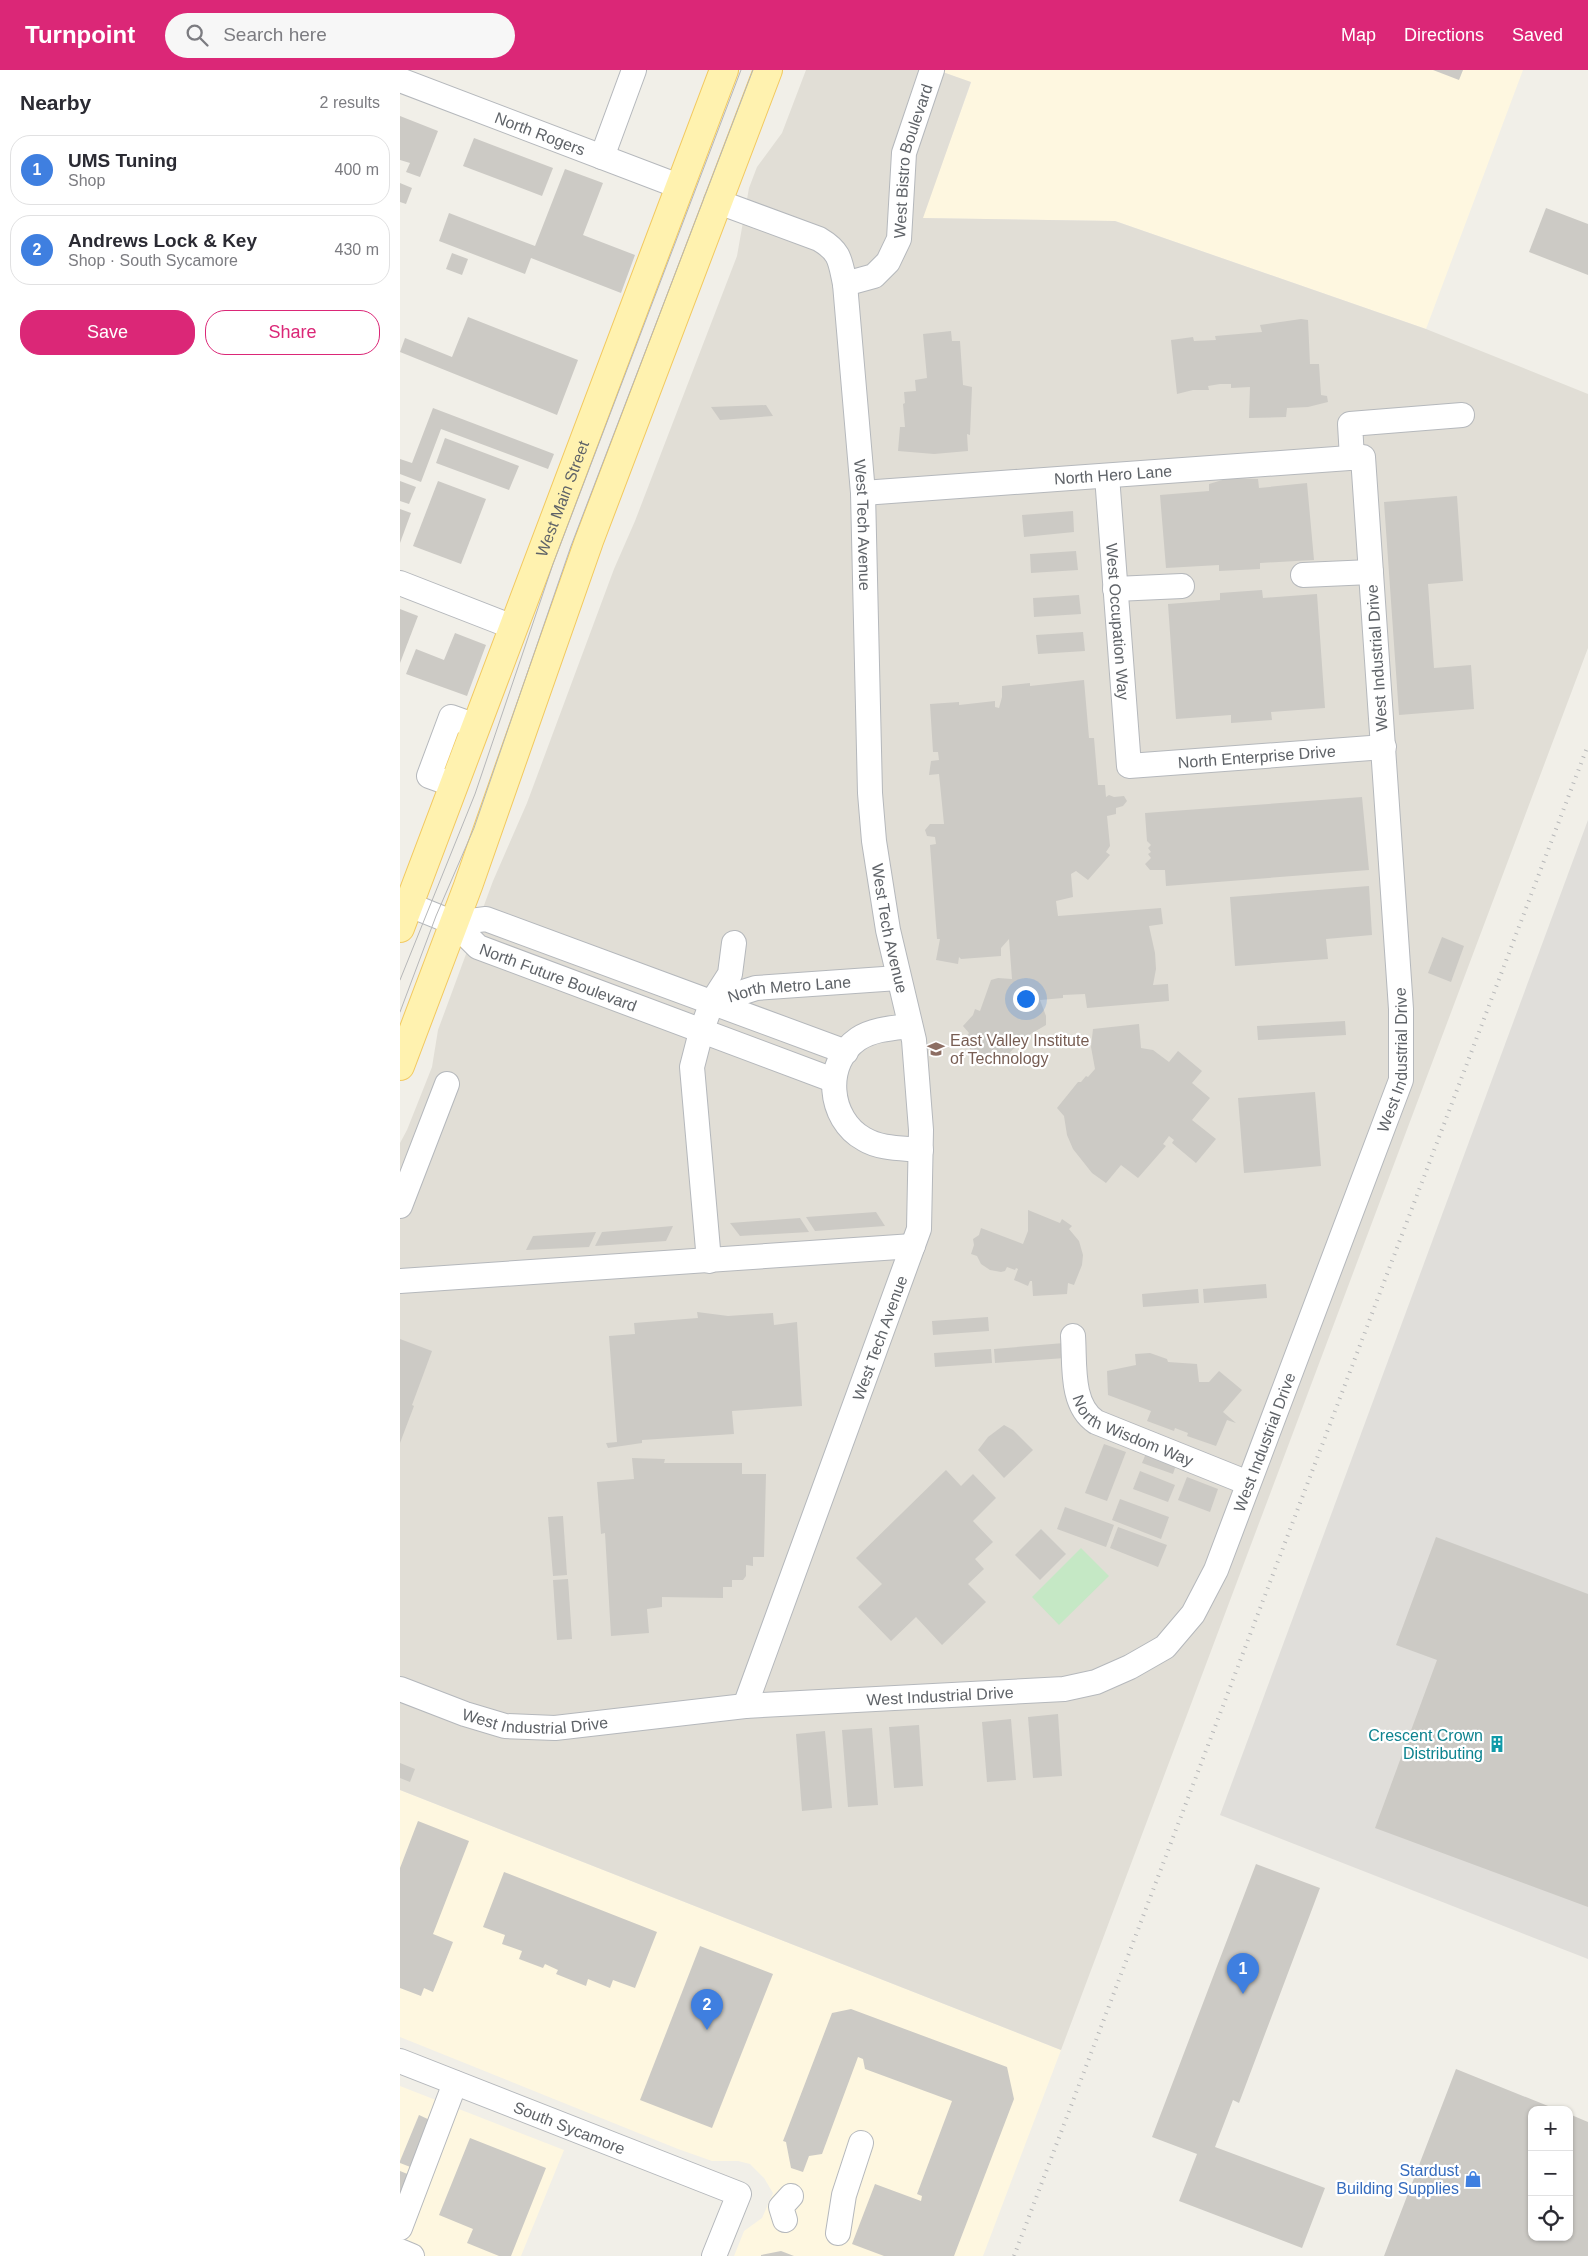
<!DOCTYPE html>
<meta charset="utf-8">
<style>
body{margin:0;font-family:Helvetica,sans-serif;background:#f7f7f7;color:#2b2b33}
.controls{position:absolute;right:15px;bottom:15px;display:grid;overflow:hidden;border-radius:10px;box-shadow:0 1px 4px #0004}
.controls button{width:45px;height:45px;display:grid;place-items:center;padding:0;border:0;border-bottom:1px solid #e1e1e2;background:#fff;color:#2b2b33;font:25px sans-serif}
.you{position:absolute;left:625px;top:928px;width:18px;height:18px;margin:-12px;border:4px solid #fff;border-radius:50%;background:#1a73e8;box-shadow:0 0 0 8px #1a73e833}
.badge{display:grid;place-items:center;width:32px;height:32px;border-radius:50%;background:#db2777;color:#fff;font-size:16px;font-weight:700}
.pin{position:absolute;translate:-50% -41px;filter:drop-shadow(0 1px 2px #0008)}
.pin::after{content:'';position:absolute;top:26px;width:18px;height:15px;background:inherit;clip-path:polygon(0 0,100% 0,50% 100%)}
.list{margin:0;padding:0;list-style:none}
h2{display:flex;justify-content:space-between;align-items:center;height:65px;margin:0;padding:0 20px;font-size:21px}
h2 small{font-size:16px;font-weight:400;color:#7c7c81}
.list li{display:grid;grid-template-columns:32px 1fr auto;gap:15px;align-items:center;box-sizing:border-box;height:70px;margin:0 10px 10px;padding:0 10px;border:1px solid #e1e1e2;border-radius:20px}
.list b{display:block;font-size:19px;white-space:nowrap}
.list p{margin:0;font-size:16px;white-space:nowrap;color:#7c7c81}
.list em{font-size:16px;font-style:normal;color:#7c7c81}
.actions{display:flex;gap:10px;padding:15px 20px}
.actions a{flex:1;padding:11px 0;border:1px solid #db2777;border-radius:20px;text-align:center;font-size:18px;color:#db2777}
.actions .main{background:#db2777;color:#fff}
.icon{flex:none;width:28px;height:28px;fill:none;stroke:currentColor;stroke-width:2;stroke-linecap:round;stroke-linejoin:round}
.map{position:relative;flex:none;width:1188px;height:2186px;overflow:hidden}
header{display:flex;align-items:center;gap:30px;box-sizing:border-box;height:70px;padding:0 25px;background:#db2777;color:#fff}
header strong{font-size:24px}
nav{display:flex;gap:28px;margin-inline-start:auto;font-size:18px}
.search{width:350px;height:45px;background:#f7f7f7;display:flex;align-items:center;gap:12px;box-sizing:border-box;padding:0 18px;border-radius:28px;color:#7c7c81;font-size:19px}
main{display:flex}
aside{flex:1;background:#fff}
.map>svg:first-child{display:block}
.commercial{fill:#fef7e0}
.industrial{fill:#e0deda}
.education{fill:#e1ded6}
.green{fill:#c5e8c5}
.building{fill:#cccac5}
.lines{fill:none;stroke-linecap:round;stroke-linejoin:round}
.minor-casing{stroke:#b5b8bc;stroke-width:26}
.major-casing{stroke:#f2c960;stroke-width:30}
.minor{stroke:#fff;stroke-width:24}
.major{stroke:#fff2af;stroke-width:28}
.tram{stroke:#b6b7b8;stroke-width:1}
.rail{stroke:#b6b7b8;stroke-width:4;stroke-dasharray:1 6;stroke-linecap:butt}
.labels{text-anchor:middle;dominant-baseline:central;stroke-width:4.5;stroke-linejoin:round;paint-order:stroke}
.street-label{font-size:16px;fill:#5f6368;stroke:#fff}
.education-label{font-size:16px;fill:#785e54;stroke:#fff;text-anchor:start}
.culture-label{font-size:16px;fill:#0d838f;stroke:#fff;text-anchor:end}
.shop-label{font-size:16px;fill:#366cbe;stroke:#fff;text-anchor:end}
</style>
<header>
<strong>Turnpoint</strong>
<div class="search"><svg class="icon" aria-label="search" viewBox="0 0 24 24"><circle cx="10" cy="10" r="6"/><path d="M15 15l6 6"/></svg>Search here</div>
<nav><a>Map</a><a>Directions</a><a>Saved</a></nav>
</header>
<main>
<aside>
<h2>Nearby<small>2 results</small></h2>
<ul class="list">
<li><span class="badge" style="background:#3f7fe0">1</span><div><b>UMS Tuning</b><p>Shop</p></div><em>400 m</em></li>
<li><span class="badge" style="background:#3f7fe0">2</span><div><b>Andrews Lock &amp; Key</b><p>Shop · South Sycamore</p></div><em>430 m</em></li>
</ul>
<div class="actions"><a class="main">Save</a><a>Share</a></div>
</aside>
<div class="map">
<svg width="1188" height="2186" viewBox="0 0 1188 2186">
<rect width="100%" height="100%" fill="#f1efe8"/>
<g class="commercial">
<polygon points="537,0 1123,0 1026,259 715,151 522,148 571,13"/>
<polygon points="0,1720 661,1980 583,2186 334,2186 344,2161 362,2148 373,2123 364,2108 350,2094 338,2091 312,2091 278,2079 0,1967"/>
<polygon points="0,2016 164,2080 121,2186 0,2186"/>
</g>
<polygon class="industrial" points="1188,750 1188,1889 820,1745"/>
<polygon class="education" points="406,0 537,0 571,12 523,148 715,151 1026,259 1188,324 1188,578 661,1980 0,1720 0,1073 7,1060 32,997 38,960 93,811 127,733 214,499 235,451 337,186 349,118 357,97 382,63"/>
<polygon class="green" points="681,1478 709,1506 659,1555 632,1527"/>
<g class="building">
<polygon points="1033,0 1063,0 1059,10"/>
<polygon points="0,46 38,61 20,107 6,102 10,93 0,90"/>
<polygon points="74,68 153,98 142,126 63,96"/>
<polygon points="165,99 203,113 183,165 235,185 221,223 131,188 125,204 39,171 49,143 135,176"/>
<polygon points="0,113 12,118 6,134 0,132"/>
<polygon points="1146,138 1188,154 1188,205 1129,182"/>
<polygon points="52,183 68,189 62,205 46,199"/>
<polygon points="68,247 178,290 157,345 0,282 5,268 52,287"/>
<polygon points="901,249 908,250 910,294 919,294 921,325 927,326 928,332 908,337 887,338 886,347 849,348 850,317 831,318 831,314 820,314 808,316 809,320 793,320 777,324 771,270 793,267 794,271 816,270 815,266 862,262 860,255"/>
<polygon points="551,261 552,271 560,271 563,315 572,317 570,365 567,364 568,381 534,384 498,381 500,357 505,357 503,334 505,333 504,322 516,321 515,310 527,308 523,264"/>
<polygon points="366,335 373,346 320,350 311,337"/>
<polygon points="33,338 154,384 148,399 41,359 21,412 0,404 0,389 12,393"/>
<polygon points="45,368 119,396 109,420 36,393"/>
<polygon points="829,408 858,409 859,418 907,413 914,490 860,493 860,499 819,501 819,495 766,498 760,425 809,421 809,414"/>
<polygon points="0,411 16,417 9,434 0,431"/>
<polygon points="38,411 86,429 61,494 13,476"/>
<polygon points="1057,426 1063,511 1028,514 1034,598 1071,595 1074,639 999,645 984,432"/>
<polygon points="0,439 11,443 0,473"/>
<polygon points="673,441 674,462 624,467 622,445"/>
<polygon points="676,481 678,500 631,503 630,484"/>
<polygon points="862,520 863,528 917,524 925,638 871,642 872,650 831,653 831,645 776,649 768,534 820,530 820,523"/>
<polygon points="679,525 681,544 634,547 633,528"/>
<polygon points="0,539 18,546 0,593"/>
<polygon points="683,562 685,581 638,584 636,565"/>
<polygon points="55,563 86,575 67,626 6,604 16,579 44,590"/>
<polygon points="684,610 689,668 694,668 698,715 705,715 706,727 709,725 714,727 724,726 727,731 723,736 716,738 716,744 707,746 710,776 706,782 710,785 688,810 676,801 671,804 673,827 656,831 658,846 761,838 763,854 749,856 755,883 756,899 753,915 768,914 769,931 687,938 685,924 663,925 663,928 640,930 646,946 646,955 617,972 620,976 613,979 604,990 596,984 590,992 572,982 564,970 569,963 563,956 573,945 575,939 580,941 591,910 598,908 612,909 609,869 601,878 601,886 561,889 559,887 558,894 536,890 540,869 537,869 530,775 536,774 535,767 527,766 525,760 530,754 544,754 539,704 529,705 531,691 539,690 538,682 533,682 530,634 559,632 559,635 595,631 595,637 599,638 602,627 602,616 630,613 630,616"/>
<polygon points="962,727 969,800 766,816 765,800 750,800 745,794 751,788 748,784 751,782 748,778 751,775 747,771 745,743"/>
<polygon points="969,816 972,865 926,869 928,889 835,896 830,827"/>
<polygon points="1042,867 1064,876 1051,912 1028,903"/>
<polygon points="945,951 946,965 858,970 857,956"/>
<polygon points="739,954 741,978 753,980 769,992 778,981 802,1001 792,1013 810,1028 792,1050 816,1069 796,1093 772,1073 774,1070 769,1066 763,1074 766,1076 738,1108 721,1095 706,1113 692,1103 673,1079 667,1065 664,1046 657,1038 678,1012 681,1012 686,1006 688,1007 695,999 691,977 693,959"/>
<polygon points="915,1022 921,1096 844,1103 838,1028"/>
<polygon points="628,1140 660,1153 662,1149 672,1156 669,1159 679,1171 683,1185 682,1195 674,1215 668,1213 667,1224 633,1226 632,1211 630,1211 628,1216 614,1210 618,1199 616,1198 615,1200 607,1197 605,1201 601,1202 590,1200 581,1194 577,1186 571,1184 574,1175 573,1169 579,1165 581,1158 623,1174 628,1161"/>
<polygon points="476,1142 485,1156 415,1161 406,1147"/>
<polygon points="400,1148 409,1162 340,1166 330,1153"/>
<polygon points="273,1156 266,1171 195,1176 202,1162"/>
<polygon points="196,1162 189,1177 126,1180 133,1166"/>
<polygon points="866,1214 867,1228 804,1233 803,1219"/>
<polygon points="798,1219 799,1233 743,1237 742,1224"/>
<polygon points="297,1242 328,1246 373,1243 374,1255 397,1252 402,1336 332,1341 334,1364 242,1370 242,1373 208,1378 206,1373 217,1372 209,1266 235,1264 234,1253 298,1248"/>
<polygon points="588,1247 589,1261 533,1265 532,1251"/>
<polygon points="0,1269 32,1281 12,1335 14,1336 0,1373"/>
<polygon points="664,1273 665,1288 595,1293 594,1279"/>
<polygon points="591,1279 592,1293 535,1297 534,1283"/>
<polygon points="750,1283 767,1289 768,1292 797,1294 799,1312 809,1312 819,1301 842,1320 823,1342 836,1353 827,1350 816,1376 787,1366 788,1363 775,1358 774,1361 747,1351 751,1341 708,1325 707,1301 736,1295 735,1284"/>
<polygon points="604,1355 613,1360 633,1380 604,1408 578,1380 588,1367"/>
<polygon points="704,1374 726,1382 707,1431 685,1423"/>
<polygon points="747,1381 777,1392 773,1404 742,1393"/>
<polygon points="232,1388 265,1389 264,1393 342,1393 342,1404 366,1404 364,1487 353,1487 353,1496 346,1495 346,1506 343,1510 332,1510 332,1517 323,1517 323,1528 262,1527 262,1537 247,1539 249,1563 211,1566 205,1463 201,1464 197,1412 234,1409"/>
<polygon points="546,1400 561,1416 573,1404 596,1428 573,1451 593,1472 575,1489 584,1499 568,1514 586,1532 542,1575 516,1547 491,1571 458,1537 482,1514 456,1488"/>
<polygon points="740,1401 775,1415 768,1432 733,1419"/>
<polygon points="787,1407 818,1419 810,1442 778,1430"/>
<polygon points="720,1429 769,1447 761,1469 712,1450"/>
<polygon points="665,1437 714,1455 706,1477 657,1459"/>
<polygon points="163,1446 167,1505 153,1506 148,1447"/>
<polygon points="718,1457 767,1475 758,1497 710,1478"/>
<polygon points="641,1459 666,1484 640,1510 615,1485"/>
<polygon points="1036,1467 1188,1524 1188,1837 975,1758 1037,1590 996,1575"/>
<polygon points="168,1509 172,1569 157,1570 153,1510"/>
<polygon points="658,1644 662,1706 633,1708 628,1647"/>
<polygon points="611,1649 616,1710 587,1712 582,1652"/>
<polygon points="519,1655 523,1716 494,1718 489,1657"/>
<polygon points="472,1658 478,1735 448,1737 442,1660"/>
<polygon points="425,1661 432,1738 402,1741 396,1664"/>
<polygon points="0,1693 15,1699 10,1712 0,1708"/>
<polygon points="18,1751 69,1771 33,1864 53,1872 33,1922 24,1918 21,1926 0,1918 0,1798"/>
<polygon points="856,1794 920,1818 839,2033 833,2030 815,2077 925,2118 902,2178 779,2131 797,2084 752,2067"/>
<polygon points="104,1802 257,1862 235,1918 213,1910 210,1918 188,1909 186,1916 156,1904 158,1900 145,1894 143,1898 119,1889 122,1881 102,1874 105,1865 83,1857"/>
<polygon points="300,1876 373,1904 312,2058 240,2030"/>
<polygon points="451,1939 607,1997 614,2029 554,2186 484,2186 452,2174 475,2114 521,2131 522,2126 517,2124 552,2031 465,1999 463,1989 458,1987 422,2084 409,2086 403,2102 391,2098 386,2072 383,2071 432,1943"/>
<polygon points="1056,1999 1158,2040 1132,2040 1132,2167 1169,2167 1169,2044 1188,2052 1188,2186 984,2186"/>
<polygon points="19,2045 32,2051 13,2098 0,2093 0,2091"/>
<polygon points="70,2068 146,2098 111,2186 99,2186 67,2173 73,2159 39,2145"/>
<polygon points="0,2101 10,2105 0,2130"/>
<polygon points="381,2181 394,2186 361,2186 361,2185"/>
</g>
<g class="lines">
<g class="minor-casing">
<g id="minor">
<path id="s1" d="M0,10l281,107"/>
<polyline points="202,87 234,0"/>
<path id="s2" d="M316,131l103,38c22,13 21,22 26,45l18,209 7,300 4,48 14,89 26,110 7,90 -2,99 -174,477"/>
<path id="s3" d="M445,214l29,-8 14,-14 11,-23 5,-86 28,-83"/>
<polyline points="952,388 950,354 1062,345"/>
<path id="s4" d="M707,406l22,290 255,-19"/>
<polyline points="903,505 971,502"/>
<polyline points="0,513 113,557"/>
<polyline points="715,519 782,516"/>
<polyline points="54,715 29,706 51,647 76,656"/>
<path id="s5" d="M0,831l54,22 24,24 355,133"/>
<polyline points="54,853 86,849 446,982"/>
<path id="s6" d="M312,932l44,-14 142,-10"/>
<path d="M510,956c-17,2 -37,3 -52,13 -35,24 -30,80 6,100 16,10 39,9 57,11"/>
<polyline points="0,1136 47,1014"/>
<polyline points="309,1191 292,997 301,962 312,932 330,904 334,873"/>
<polyline points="0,1211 513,1176"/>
<path id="s7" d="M673,1266c2,27 -3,69 23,86l152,61"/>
<path id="s8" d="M0,1619l65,25 40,12 50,2 190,-22 319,-17 32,-7 34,-15 35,-20 28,-33 23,-44 185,-490v-71l-38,-552 -500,36"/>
<path id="s9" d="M0,1991l339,133 -25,62"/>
<polyline points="385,2150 381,2137 391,2126"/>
<polyline points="0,2158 55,2013"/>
<polyline points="438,2163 444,2125 461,2073"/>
<polyline points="0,2181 12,2186"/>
</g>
</g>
<g class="major-casing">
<g id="major">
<path id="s10" d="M0,858l324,-858"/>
<polyline points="0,996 68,816 189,471 368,0"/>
</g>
</g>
<use href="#minor" class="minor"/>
<use href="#major" class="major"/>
<g class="tram">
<polyline points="0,910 75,724 153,494 341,0"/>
<polyline points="0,942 36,846 74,758 171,476 353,0"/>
</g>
<polyline class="rail" points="614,2186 1188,675"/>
</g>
<defs>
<g id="school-bare" transform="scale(1.35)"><path d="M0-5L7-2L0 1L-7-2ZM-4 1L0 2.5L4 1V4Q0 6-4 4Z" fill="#8d6e63" stroke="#fff" stroke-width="2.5" paint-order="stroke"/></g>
<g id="building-bare" transform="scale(1.35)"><path d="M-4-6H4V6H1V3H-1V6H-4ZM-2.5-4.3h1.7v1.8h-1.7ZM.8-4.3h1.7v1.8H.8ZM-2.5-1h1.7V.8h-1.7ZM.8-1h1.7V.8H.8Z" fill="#0f9aa8" stroke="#fff" stroke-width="2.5" paint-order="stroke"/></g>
<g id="shop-bare" transform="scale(1.35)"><path d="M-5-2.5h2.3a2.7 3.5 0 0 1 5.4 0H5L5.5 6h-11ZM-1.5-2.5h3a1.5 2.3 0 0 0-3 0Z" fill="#3f7fe0" stroke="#fff" stroke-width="2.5" paint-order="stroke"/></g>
</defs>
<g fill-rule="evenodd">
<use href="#school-bare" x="536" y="979"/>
<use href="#building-bare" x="1097" y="1674"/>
<use href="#shop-bare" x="1073" y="2109"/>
</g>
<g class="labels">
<g class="street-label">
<text stroke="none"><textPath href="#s1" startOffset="150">North Rogers</textPath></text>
<text stroke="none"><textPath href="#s3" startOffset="155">West Bistro Boulevard</textPath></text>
<text transform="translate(713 405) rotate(-4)">North Hero Lane</text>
<text stroke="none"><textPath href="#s10" startOffset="459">West Main Street</textPath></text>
<text stroke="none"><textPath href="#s2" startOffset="406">West Tech Avenue</textPath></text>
<text stroke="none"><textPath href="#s4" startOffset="146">West Occupation Way</textPath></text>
<text transform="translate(977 588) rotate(-94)">West Industrial Drive</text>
<text stroke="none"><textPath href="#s4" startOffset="419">North Enterprise Drive</textPath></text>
<text stroke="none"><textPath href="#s2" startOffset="811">West Tech Avenue</textPath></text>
<text stroke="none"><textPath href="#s5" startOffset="178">North Future Boulevard</textPath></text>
<text stroke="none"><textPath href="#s6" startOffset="79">North Metro Lane</textPath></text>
<text stroke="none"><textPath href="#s8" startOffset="1418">West Industrial Drive</textPath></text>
<text transform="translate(480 1268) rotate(-70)">West Tech Avenue</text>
<text stroke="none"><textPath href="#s7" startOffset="128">North Wisdom Way</textPath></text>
<text stroke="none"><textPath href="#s8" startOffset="1012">West Industrial Drive</textPath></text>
<text stroke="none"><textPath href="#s8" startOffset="548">West Industrial Drive</textPath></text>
<text stroke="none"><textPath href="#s8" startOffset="141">West Industrial Drive</textPath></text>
<text stroke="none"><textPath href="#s9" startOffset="182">South Sycamore</textPath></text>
</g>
<g class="education-label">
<text x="550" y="970">East Valley Institute<tspan x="550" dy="18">of Technology</tspan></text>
</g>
<g class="culture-label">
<text x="1083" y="1665">Crescent Crown<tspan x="1083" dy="18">Distributing</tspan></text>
</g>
<g class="shop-label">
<text x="1059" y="2100">Stardust<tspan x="1059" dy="18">Building Supplies</tspan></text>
</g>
</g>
</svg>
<div class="controls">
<button>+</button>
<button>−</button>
<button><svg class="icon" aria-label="locate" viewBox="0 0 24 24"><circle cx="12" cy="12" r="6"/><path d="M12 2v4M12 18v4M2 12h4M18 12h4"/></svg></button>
</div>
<div class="you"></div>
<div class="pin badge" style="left:843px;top:1924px;background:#3f7fe0">1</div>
<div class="pin badge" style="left:307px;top:1960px;background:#3f7fe0">2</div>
</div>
</main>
